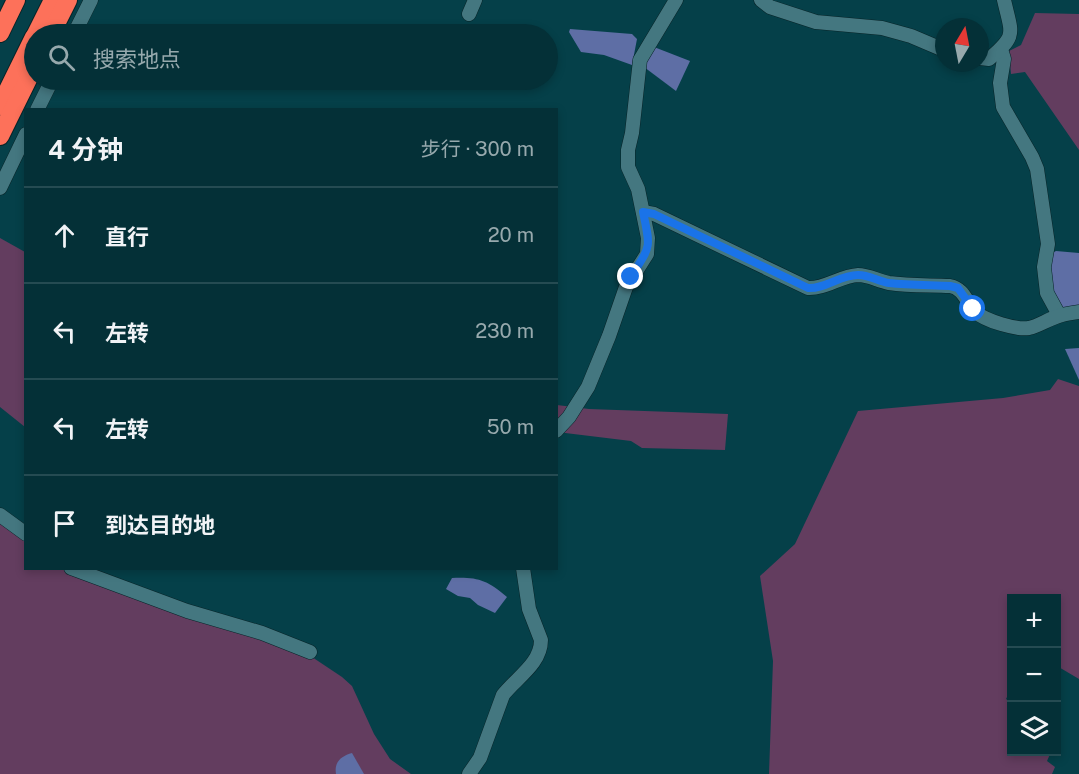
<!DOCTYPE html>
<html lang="zh">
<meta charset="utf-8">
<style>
body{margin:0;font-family:"Public Sans","Noto Sans SC",sans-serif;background:#0d383f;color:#f1f3f6}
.controls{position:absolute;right:18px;bottom:18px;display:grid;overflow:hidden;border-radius:0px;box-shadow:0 3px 9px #0003}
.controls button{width:54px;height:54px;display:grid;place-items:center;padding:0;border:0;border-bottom:2px solid #254b52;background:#043037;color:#f1f3f6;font:30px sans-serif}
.compass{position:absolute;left:935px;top:18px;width:54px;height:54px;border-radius:50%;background:#043037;box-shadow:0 3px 9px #0003;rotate:10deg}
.stop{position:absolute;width:18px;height:18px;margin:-14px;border:4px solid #1a73e8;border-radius:50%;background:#fff}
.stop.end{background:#1a73e8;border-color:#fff;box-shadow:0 2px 6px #0008}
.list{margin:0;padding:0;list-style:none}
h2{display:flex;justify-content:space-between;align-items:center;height:78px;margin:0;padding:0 24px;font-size:26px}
h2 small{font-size:20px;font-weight:400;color:#97a9ad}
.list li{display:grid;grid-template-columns:39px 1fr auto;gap:18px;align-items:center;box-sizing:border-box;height:96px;padding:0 24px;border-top:2px solid #254b52}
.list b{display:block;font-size:22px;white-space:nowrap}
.list em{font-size:20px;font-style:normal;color:#97a9ad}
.icon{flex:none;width:33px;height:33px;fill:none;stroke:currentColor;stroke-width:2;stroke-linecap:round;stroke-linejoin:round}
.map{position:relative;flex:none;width:1079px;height:774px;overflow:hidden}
.search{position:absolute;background:#043037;box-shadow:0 3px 9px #0003;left:24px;top:24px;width:534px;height:66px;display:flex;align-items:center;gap:15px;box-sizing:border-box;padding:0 21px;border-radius:33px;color:#97a9ad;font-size:22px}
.panel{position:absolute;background:#043037;box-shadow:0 3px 9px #0003;left:24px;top:108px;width:534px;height:462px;border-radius:0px}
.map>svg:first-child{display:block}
.green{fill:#633d5f}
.water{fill:#5e6ea5}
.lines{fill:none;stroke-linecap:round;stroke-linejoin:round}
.minor-casing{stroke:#082428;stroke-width:15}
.highway-casing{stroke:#082428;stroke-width:20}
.minor{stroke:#447780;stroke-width:14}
.highway{stroke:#fd715a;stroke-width:18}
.route{stroke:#1a73e8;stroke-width:8}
</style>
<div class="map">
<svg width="1079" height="774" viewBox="0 0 1079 774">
<rect width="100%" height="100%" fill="#054049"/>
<g class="green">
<polygon points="1035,13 1079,14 1079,150 1025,72 1011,74 1009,51 1021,45"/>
<polygon points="0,238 25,252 25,427 0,407"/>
<polygon points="1058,379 1079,386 1079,679 1057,666 1056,598 1012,598 1011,689 1006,699 1011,702 1012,752 1051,752 1047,761 1055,767 1052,774 769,774 773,661 760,576 795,544 858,411 1003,398 1050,390"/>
<polygon points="557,405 589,409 728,414 725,450 642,448 631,441 557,432"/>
<polygon points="0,519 25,537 26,568 67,569 309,655 342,677 352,686 374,734 390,759 411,774 0,774"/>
</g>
<g class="water">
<polygon points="570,29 632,34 637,39 632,65 604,55 581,52 569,32"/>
<polygon points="654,47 690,61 676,91 644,67"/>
<polygon points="1056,251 1079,253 1079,308 1063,309 1048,282 1052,253"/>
<polygon points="1079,348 1079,380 1065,349"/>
<path d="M452,578c26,-1 35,2 55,19l-12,16 -17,-8 -8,-7 -12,-2 -12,-7z"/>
<path d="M352,753l12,21h-28c-2,-12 5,-18 16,-21z"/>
</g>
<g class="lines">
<g class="minor-casing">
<g id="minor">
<polyline points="761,0 770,7 816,22 882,28 911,36 944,50"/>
<polyline points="469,14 475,0"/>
<polyline points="74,34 91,0"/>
<polyline points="1001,49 1004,59 1000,83 1003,107 1032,157 1037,169 1048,244 1044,267 1047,293 1059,315"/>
<path d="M980,58l9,1c28,-24 23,-24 15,-59"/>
<polyline points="37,110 52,80"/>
<polyline points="0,188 26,134"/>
<path d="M643,212l11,2 154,74c17,1 32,-12 50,-13 11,0 20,6 31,8 20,3 41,2 61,3 15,3 16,17 26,26 9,9 41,18 53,16 9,-2 18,-8 27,-11 7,-3 15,-4 23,-5"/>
<polyline points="556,431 569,417 588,387 609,336 626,287 647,254 648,238 638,189 628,167 628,150 632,133 640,60 676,0"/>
<polyline points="0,515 26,534"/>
<polyline points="71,568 187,611 262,633 310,652"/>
<path d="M469,774l11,-16 23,-63c13,-17 38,-31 38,-55l-12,-31 -6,-41"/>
</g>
</g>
<g class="highway-casing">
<g id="highway">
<polyline points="0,33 16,0"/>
<polyline points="36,34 53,0"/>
<polyline points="51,34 68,0"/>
<polyline points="0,106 34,37"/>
<polyline points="0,136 34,67"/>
</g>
</g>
<use href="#minor" class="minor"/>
<use href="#highway" class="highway"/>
</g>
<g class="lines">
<path class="route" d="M631,277c20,-32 20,-28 12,-65l11,2 154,74c17,1 32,-13 50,-13 11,0 20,6 31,8 20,2 41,2 61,3l8,2 15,21"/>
</g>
</svg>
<div class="controls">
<button>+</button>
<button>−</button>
<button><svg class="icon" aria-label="layers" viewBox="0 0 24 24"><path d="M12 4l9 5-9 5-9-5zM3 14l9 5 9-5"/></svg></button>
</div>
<svg class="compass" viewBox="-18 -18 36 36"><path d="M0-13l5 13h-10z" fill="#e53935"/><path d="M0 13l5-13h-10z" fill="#97a9ad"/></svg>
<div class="stop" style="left:973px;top:309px"></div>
<div class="stop end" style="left:631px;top:277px"></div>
<div class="search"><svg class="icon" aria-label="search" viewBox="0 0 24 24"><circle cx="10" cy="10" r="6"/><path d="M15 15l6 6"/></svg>搜索地点</div>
<section class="panel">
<h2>4 分钟<small>步行 · 300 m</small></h2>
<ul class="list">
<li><svg class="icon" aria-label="ahead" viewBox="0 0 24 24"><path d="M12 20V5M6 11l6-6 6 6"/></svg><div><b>直行</b></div><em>20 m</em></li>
<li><svg class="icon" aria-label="left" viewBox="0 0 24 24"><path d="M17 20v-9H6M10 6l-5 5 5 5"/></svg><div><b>左转</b></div><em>230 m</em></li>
<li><svg class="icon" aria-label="left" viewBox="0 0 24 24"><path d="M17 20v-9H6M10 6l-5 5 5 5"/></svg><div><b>左转</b></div><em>50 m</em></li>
<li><svg class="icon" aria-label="arrive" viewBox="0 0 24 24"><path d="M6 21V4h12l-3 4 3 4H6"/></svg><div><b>到达目的地</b></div></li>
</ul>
</section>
</div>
